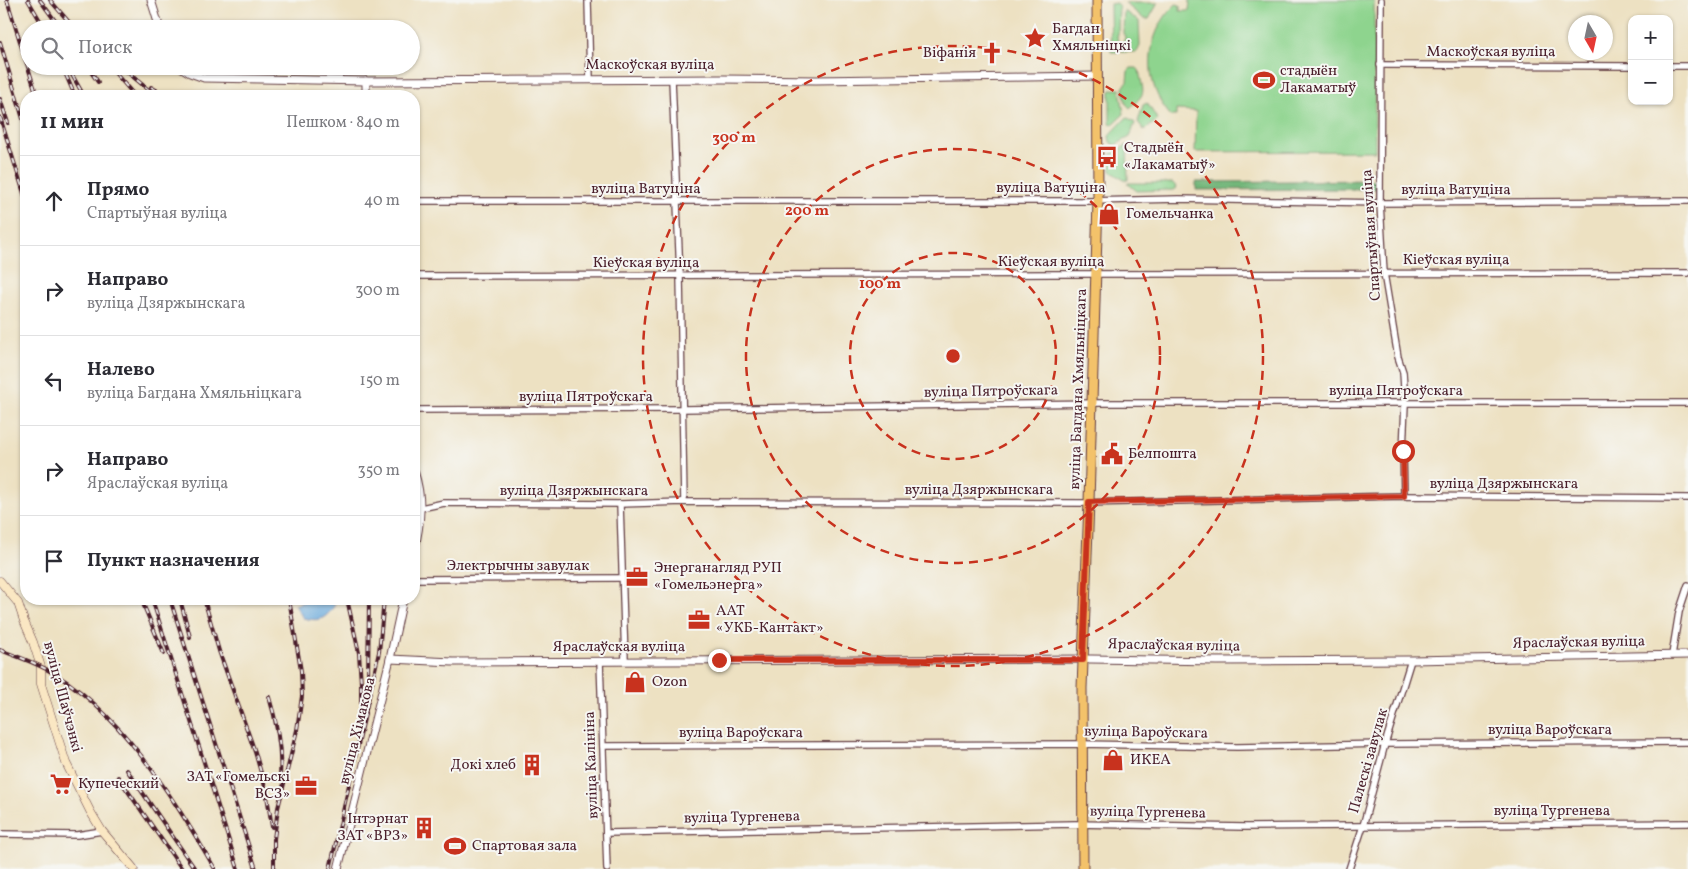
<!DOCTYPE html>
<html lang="ru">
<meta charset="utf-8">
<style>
body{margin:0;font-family:Vollkorn,serif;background:#f2f2f3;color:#2b2b33}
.controls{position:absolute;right:15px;top:15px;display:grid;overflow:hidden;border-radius:10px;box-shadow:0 1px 4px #0004}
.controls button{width:45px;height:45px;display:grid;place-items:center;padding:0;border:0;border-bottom:1px solid #e1e1e2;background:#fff;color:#2b2b33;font:25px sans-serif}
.compass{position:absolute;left:1568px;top:15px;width:45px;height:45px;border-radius:50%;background:#fff;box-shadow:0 1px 4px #0004;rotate:171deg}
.stop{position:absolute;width:15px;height:15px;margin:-11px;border:4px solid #c8321e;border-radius:50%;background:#fff}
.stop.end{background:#c8321e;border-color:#fff;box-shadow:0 1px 5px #0008}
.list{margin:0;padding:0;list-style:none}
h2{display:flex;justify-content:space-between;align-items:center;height:65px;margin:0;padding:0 20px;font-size:21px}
h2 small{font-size:16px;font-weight:400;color:#7c7c81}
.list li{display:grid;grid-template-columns:32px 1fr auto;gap:15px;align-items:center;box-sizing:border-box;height:90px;padding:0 20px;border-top:1px solid #e1e1e2}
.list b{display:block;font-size:19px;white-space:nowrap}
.list p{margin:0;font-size:16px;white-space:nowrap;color:#7c7c81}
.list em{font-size:16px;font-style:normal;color:#7c7c81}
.icon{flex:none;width:28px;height:28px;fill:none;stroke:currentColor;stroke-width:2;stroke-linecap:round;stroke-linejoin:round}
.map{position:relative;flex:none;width:1688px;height:869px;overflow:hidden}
.search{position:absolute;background:#fff;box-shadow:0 1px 4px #0004;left:20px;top:20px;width:400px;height:55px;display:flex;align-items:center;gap:12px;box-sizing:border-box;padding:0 18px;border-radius:28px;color:#7c7c81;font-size:19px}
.panel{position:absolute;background:#fff;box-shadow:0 1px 4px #0004;left:20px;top:90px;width:400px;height:515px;border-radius:20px}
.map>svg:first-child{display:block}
.green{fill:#8ed48e;stroke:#6c7a5c}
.forest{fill:#72b679;stroke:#5e6a52}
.water{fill:#66a7da;stroke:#586382}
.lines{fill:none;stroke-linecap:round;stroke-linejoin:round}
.minor-casing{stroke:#623c42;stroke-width:8}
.tertiary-casing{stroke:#623c42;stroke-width:9}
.secondary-casing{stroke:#623c42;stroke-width:9}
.primary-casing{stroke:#623c42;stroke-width:11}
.minor{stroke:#fff;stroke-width:5.5}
.tertiary{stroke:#fff;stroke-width:7}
.secondary{stroke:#fae7c3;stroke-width:8}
.primary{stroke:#f3c26a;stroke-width:9}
.rail-casing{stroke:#4a1f2b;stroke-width:4}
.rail{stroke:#f6f6f2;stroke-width:2;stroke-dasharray:5.5;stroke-linecap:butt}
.route{stroke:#c8321e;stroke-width:6}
.ring{fill:none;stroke:#c8321e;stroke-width:2.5;stroke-dasharray:9 6}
.labels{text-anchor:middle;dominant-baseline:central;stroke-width:4;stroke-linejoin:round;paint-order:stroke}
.poi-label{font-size:15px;fill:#4a1f2b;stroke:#f6f6f2;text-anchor:start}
.street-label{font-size:15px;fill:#4a1f2b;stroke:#f6f6f2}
.centre{fill:#c8321e;stroke:#f6f6f2;stroke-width:2.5}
.ring-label{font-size:15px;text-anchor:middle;font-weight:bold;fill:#c8321e;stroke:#f6f6f2;stroke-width:4;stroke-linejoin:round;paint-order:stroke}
</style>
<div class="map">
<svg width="1688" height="869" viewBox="0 0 1688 869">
<rect width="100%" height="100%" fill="#f6f6f2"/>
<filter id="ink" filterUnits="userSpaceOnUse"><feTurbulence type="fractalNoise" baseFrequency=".02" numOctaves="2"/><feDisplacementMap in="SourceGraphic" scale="10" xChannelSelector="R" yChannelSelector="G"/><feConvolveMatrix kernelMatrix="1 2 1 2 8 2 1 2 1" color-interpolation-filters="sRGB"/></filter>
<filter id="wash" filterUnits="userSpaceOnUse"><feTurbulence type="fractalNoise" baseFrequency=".0096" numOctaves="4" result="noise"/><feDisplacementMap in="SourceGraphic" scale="20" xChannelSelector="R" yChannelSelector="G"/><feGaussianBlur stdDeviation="1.12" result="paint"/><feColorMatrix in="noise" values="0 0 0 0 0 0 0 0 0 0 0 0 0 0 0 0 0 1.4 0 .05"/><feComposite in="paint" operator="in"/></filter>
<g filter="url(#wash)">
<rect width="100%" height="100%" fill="#ede1c2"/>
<g class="green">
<path d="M1190,0h184l1,151 -180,1 1,-41 -20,-1v6h-5c-29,-32 -27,-82 5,-112l4,1v6h9z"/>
<polygon points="1116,3 1119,6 1118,34 1117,36 1118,42 1118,52 1111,52 1110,7 1110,4"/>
<polygon points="1125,3 1158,3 1149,19 1144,19"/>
<path d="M1124,11l15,10 1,25 -3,6h-15c-2,-7 2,-10 3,-15l-2,-4z"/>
<path d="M1131,68h6l2,2c4,24 9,21 -9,38l-4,-4 -3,-16 4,-6 1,-11z"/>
<polygon points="1114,89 1120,89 1124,114 1112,125 1110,123 1110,91"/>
<polygon points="1147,103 1158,120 1144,130 1138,122 1143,105"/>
<polygon points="1127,117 1135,123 1130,137 1115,145 1110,142 1109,136"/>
<polygon points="1127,145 1128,180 1124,180 1111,171 1111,154"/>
<polygon points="1127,183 1173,183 1177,188 1174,190 1137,191"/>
</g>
<polygon class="forest" points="1376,180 1376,189 1196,190 1196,182"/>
<path class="water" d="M311,599h18l6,6c-10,14 -14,17 -32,13l-8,-13z"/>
</g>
<g filter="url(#ink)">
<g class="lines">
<g class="minor-casing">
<g id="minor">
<polyline points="588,0 590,80"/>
<polyline points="1381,0 1380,203 1384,273 1398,357 1403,372 1405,404 1403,451 1404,496"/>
<polyline points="1380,65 1632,66"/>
<polyline points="1669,66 1688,66"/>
<polyline points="672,79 680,276 684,502"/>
<polyline points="414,201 1089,201 1179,199 1380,203 1688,201"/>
<path d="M414,276c425,0 849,-4 1274,-3"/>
<polyline points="414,410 682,409 1099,403 1688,403"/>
<polyline points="620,504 625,660"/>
<polyline points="421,508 444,503 620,504 684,502 1084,503 1404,496 1688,498"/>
<polyline points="414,579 622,578"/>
<polyline points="1672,655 1679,612 1688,585"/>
<polyline points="600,661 607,869"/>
<polyline points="603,746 1082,744 1237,747 1385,744 1688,742"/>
<polyline points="607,833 1075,824 1245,827 1688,823"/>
<polyline points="0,834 77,835 102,831"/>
<polyline points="1349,869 1363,826 1385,744 1411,660"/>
</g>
</g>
<g class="tertiary-casing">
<g id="tertiary">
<polyline points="151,0 160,29"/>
<polyline points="179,66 190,73 204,78 366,81 723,79 816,80 1097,76"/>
<polyline points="366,81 366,96"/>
<path d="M414,471c9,27 7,52 0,80"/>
<polyline points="390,659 453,662 1091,659 1217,661 1411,660 1688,655"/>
<polyline points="338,869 390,659 403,599"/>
</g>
</g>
<g class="secondary-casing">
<polyline id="secondary" points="0,581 18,603 24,621 33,642 41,667 41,684 66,763 90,811 102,831 134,869"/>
</g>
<g class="primary-casing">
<polyline id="primary" points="1083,869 1082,688 1089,502 1098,201 1097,0"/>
</g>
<use href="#minor" class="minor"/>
<use href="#tertiary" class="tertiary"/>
<use href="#secondary" class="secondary"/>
<use href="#primary" class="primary"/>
<g class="rail-casing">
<g id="rail">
<polyline points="7,0 37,96"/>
<polyline points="28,0 45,29"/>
<polyline points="40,0 61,29"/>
<polyline points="50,0 75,29"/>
<polyline points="0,42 26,129"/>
<polyline points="67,66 84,96"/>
<polyline points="87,66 98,82"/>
<polyline points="109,66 135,96"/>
<polyline points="120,66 156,96"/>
<polyline points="66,75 75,96"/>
<polyline points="151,87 166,96"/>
<polyline points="0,99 8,123"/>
<polyline points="0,117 26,200"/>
<polyline points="141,599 164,654"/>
<polyline points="152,599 238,869"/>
<polyline points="170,599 256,869"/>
<polyline points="180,599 190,637"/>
<polyline points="204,599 219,651 255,752 266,790 272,827"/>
<polyline points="347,599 359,653 361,684 361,712"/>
<path d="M0,650c16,6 31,11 46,19 72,38 129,131 169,200"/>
<polyline points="368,682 369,599"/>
<path d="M269,697c8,26 13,51 11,79"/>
<polyline points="127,770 195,869"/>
<polyline points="118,777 182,869"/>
<polyline points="274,869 274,839 278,808 297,730 302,696 301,671 289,599"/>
<polyline points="330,869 379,652 384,599"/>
</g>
</g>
<use href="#rail" class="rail"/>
</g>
</g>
<g class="lines" filter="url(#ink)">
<polyline class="route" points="719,660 1083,660 1089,502 1404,496 1403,451"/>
</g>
<g class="ring">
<circle cx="953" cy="356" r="103"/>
<circle cx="953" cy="356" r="207"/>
<circle cx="953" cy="356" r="310"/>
</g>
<defs>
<g id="sight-bare" transform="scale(1.725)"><path d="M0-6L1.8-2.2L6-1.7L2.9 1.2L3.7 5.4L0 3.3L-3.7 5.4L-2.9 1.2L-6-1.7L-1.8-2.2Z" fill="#c8321e" stroke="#f6f6f2" stroke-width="2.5" paint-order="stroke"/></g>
<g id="church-bare" transform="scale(1.725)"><path d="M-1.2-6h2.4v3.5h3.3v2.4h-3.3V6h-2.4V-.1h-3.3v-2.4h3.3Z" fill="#c8321e" stroke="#f6f6f2" stroke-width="2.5" paint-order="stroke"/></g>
<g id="stadium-bare" transform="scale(1.725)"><path d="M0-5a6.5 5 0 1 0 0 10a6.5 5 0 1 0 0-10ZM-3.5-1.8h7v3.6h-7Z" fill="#c8321e" stroke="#f6f6f2" stroke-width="2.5" paint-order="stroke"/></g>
<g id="bus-bare" transform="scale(1.725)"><path d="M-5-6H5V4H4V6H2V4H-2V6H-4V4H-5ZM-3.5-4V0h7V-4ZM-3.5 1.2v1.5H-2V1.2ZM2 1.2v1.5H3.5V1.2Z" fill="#c8321e" stroke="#f6f6f2" stroke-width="2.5" paint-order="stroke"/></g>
<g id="shop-bare" transform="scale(1.725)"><path d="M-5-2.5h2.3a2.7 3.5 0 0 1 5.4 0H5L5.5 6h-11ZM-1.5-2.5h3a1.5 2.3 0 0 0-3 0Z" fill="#c8321e" stroke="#f6f6f2" stroke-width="2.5" paint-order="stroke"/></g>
<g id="civic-bare" transform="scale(1.725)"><path d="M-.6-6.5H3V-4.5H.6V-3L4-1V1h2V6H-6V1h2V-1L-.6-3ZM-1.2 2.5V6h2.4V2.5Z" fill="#c8321e" stroke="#f6f6f2" stroke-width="2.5" paint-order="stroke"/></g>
<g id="office-bare" transform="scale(1.725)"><path d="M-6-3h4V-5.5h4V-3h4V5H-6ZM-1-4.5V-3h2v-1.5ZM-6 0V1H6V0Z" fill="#c8321e" stroke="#f6f6f2" stroke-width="2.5" paint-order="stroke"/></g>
<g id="building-bare" transform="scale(1.725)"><path d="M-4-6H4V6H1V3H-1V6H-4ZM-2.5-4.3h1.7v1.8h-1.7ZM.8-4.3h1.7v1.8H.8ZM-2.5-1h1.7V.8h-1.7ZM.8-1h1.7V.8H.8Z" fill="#c8321e" stroke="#f6f6f2" stroke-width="2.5" paint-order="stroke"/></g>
<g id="supermarket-bare" transform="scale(1.725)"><path d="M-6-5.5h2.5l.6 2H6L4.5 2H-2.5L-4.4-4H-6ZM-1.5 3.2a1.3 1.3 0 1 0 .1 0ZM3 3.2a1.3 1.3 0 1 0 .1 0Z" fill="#c8321e" stroke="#f6f6f2" stroke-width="2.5" paint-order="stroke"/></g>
</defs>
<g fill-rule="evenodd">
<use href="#sight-bare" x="1035" y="38"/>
<use href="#church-bare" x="992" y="53"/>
<use href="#stadium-bare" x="1264" y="80"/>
<use href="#bus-bare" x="1107" y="157"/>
<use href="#shop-bare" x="1109" y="214"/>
<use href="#civic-bare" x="1112" y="454"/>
<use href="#office-bare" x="637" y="577"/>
<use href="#office-bare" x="699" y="620"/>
<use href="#shop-bare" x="635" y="682"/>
<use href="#shop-bare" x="1113" y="760"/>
<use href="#building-bare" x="532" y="765"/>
<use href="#supermarket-bare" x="61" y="784"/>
<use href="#office-bare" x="306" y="786"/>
<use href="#building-bare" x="424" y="828"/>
<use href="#stadium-bare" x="455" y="846"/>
</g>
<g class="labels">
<g class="poi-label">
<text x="1052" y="29">Багдан<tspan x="1052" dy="17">Хмяльніцкі</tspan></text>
<text x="976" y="53" text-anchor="end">Віфанія</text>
<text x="1280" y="71">стадыён<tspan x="1280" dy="17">Лакаматыў</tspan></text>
<text x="1124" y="148">Стадыён<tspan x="1124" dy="17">«Лакаматыў»</tspan></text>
<text x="1126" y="214">Гомельчанка</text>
<text x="1128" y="454">Белпошта</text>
<text x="654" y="568">Энерганагляд РУП<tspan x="654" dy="17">«Гомельэнерга»</tspan></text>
<text x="716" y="611">ААТ<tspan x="716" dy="17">«УКБ-Кантакт»</tspan></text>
<text x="652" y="682">Ozon</text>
<text x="1130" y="760">ИКЕА</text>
<text x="516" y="765" text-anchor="end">Докі хлеб</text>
<text x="290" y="777" text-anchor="end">ЗАТ «Гомельскі<tspan x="290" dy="17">ВСЗ»</tspan></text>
<text x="78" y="784">Купеческий</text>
<text x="408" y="819" text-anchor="end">Інтэрнат<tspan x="408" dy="17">ЗАТ «ВРЗ»</tspan></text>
<text x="472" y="846">Спартовая зала</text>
</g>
<g class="street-label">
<text x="1491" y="52">Маскоўская вуліца</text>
<text x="650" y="65">Маскоўская вуліца</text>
<text x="1051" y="188">вуліца Ватуціна</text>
<text x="646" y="189">вуліца Ватуціна</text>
<text x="1456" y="190">вуліца Ватуціна</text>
<text transform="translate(1372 235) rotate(-94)">Спартыўная вуліца</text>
<text x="1456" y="260">Кіеўская вуліца</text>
<text x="1051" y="262">Кіеўская вуліца</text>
<text x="646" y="263">Кіеўская вуліца</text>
<text transform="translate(1079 389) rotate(-88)">вуліца Багдана Хмяльніцкага</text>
<text x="1396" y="391">вуліца Пятроўскага</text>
<text transform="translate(991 392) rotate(-1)">вуліца Пятроўскага</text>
<text x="586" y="397">вуліца Пятроўскага</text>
<text x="1504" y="484">вуліца Дзяржынскага</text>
<text x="979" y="490">вуліца Дзяржынскага</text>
<text x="574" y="491">вуліца Дзяржынскага</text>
<text x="518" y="566">Электрычны завулак</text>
<text transform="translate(1579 643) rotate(-1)">Яраслаўская вуліца</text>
<text transform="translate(1174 646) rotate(1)">Яраслаўская вуліца</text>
<text x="619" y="647">Яраслаўская вуліца</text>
<text transform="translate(62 697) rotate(75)">вуліца Шаўчэнкі</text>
<text x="1550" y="730">вуліца Вароўскага</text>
<text transform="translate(358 731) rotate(-76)">вуліца Хімакова</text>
<text x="741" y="733">вуліца Вароўскага</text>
<text transform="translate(1146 733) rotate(1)">вуліца Вароўскага</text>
<text transform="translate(1369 761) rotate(-74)">Палескі завулак</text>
<text transform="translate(592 765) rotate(-92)">вуліца Калініна</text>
<text x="1552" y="811">вуліца Тургенева</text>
<text transform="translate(1148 813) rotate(1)">вуліца Тургенева</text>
<text transform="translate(742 818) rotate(-1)">вуліца Тургенева</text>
</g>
</g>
<circle cx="953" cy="356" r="8" class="centre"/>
<g class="ring-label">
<text x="734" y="142">300 m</text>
<text x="807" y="215">200 m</text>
<text x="880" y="288">100 m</text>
</g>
</svg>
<div class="controls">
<button>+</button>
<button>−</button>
</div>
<svg class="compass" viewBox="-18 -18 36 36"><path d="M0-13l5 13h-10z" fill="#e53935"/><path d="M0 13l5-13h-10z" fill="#7c7c81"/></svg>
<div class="stop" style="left:1403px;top:451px"></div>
<div class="stop end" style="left:719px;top:660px"></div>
<div class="search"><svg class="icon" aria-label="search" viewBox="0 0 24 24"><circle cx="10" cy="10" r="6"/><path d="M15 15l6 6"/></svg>Поиск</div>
<section class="panel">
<h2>11 мин<small>Пешком · 840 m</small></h2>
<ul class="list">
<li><svg class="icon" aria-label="ahead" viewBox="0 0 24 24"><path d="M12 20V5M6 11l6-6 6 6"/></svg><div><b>Прямо</b><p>Спартыўная вуліца</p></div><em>40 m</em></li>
<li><svg class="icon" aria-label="right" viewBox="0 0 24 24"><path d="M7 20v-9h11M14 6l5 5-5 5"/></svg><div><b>Направо</b><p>вуліца Дзяржынскага</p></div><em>300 m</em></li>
<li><svg class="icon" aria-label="left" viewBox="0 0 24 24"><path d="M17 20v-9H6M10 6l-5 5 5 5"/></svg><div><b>Налево</b><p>вуліца Багдана Хмяльніцкага</p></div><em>150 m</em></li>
<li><svg class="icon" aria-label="right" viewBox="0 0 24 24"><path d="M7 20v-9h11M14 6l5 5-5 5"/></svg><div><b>Направо</b><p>Яраслаўская вуліца</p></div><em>350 m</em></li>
<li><svg class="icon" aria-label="arrive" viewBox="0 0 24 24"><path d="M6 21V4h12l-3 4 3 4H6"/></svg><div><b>Пункт назначения</b></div></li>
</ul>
</section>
</div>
